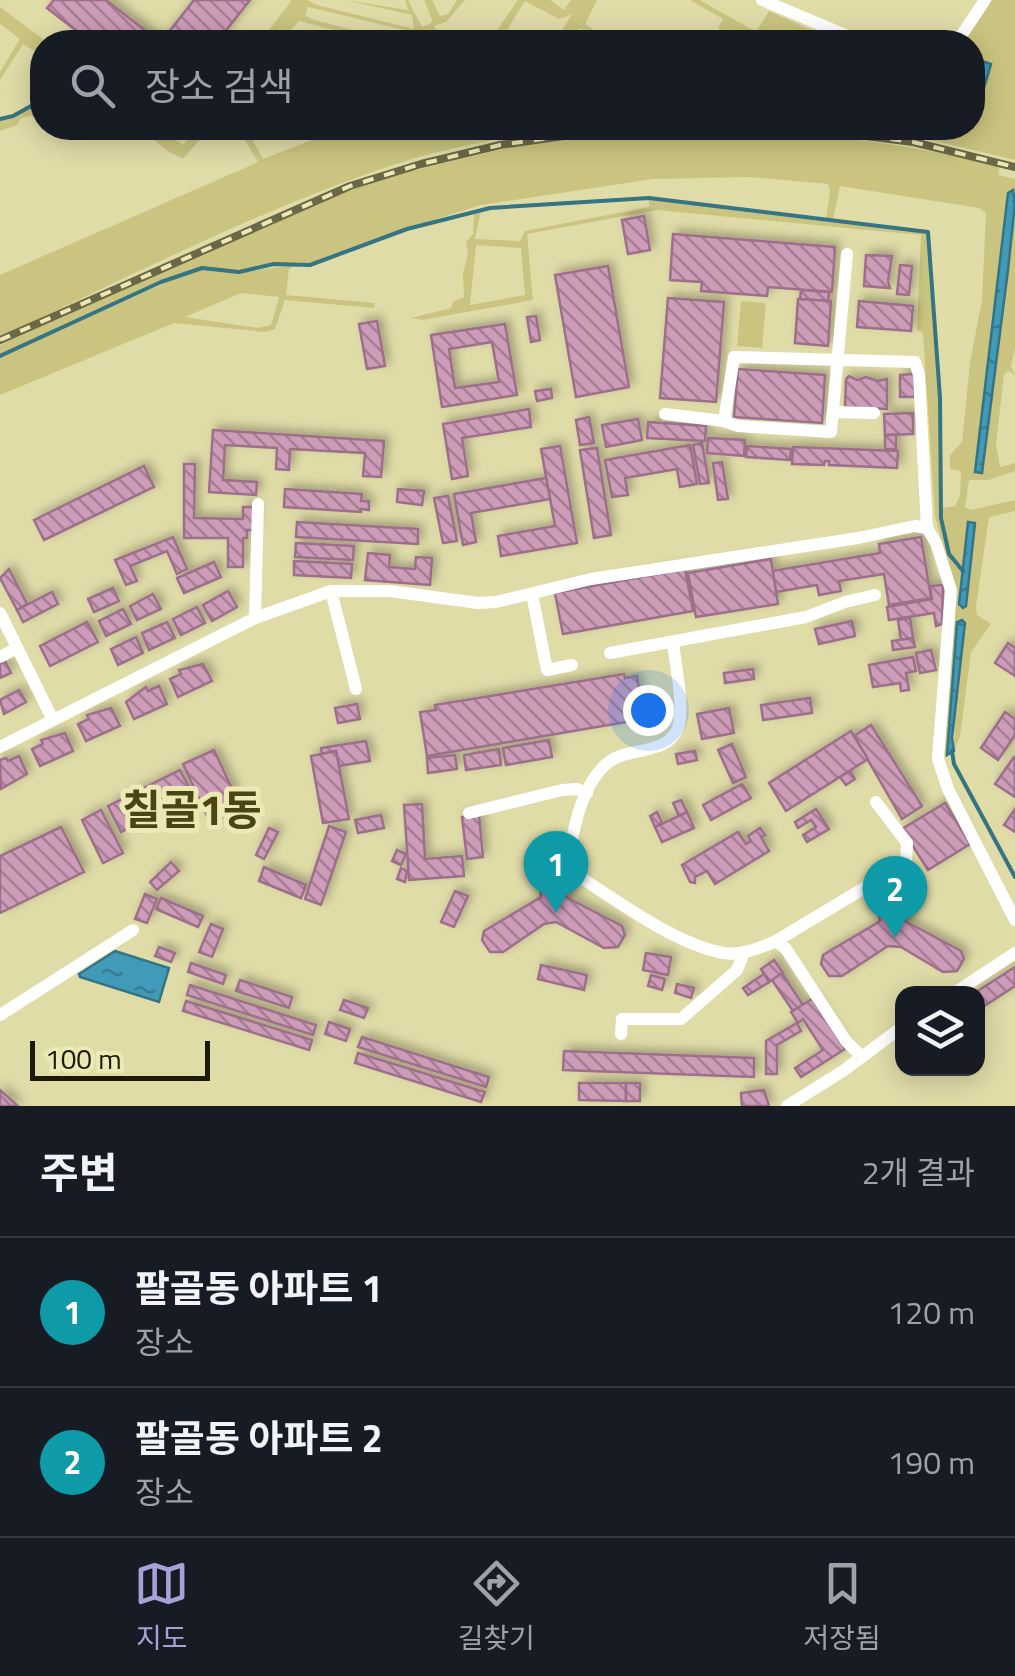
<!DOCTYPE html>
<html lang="ko">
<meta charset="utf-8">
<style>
body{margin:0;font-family:"Titillium Web","Noto Sans KR",sans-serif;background:#242831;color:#f1f3f6}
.controls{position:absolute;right:30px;bottom:30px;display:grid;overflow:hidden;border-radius:20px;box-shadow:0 5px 25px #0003}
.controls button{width:90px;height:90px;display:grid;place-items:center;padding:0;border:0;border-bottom:2px solid #363941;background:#171b24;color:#f1f3f6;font:50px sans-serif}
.scale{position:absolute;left:30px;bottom:25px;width:180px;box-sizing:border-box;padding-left:10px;border:5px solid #1c1a06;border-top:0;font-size:28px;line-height:35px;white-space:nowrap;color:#1c1a06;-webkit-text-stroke:8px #ede9b4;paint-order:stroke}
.you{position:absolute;left:648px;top:710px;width:35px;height:35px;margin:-25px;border:8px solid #fff;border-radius:50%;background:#1a73e8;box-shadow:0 0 0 15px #1a73e833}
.badge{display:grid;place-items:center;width:65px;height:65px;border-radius:50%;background:#a8a1d8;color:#fff;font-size:32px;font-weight:700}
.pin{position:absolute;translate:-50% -82px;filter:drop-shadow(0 2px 5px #0008)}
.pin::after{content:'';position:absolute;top:52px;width:35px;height:30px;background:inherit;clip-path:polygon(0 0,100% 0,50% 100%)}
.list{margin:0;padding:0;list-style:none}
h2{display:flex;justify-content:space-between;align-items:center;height:130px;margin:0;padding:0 40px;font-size:42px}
h2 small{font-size:32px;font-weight:400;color:#9ea1a6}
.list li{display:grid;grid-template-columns:65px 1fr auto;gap:30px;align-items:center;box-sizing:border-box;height:150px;padding:0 40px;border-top:2px solid #363941}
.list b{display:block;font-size:38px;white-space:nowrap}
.list p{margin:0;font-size:32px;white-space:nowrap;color:#9ea1a6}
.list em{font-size:32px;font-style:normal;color:#9ea1a6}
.icon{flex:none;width:55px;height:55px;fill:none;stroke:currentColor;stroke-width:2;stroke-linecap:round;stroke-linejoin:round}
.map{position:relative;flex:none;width:1015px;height:1106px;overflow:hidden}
.search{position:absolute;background:#171b24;box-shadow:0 5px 25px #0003;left:30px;right:30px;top:30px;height:110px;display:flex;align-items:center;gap:25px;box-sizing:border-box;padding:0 35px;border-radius:40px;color:#9ea1a6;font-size:38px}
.sheet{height:430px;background:#171b24}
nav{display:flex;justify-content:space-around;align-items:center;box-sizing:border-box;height:140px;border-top:2px solid #363941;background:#171b24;font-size:28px;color:#9ea1a6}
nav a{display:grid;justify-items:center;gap:5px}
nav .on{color:#a8a1d8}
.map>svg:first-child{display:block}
.green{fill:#cac480;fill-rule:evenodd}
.water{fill:url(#water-ripples);stroke:#357483;stroke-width:2.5}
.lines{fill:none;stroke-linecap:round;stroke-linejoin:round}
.stream{stroke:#357483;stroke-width:4}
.building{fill:url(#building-back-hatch);stroke:#9d6f8a;stroke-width:2.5;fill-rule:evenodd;filter:url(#shadow)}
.minor{stroke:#fff;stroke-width:12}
.rail-casing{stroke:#6b6847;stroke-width:8}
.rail{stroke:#ede9b4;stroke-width:4;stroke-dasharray:11;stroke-linecap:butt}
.labels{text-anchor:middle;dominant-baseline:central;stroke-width:10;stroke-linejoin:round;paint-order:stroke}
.quarter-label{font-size:42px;font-weight:bold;fill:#4a4513;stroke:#ede9b4}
</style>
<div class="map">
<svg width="1015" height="1106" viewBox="0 0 1015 1106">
<defs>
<pattern id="water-ripples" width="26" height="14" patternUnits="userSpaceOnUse" patternTransform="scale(2.5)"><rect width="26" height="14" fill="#409ab8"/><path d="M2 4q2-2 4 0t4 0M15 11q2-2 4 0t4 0" fill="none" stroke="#357d94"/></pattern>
<pattern id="building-back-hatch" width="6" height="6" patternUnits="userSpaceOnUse" patternTransform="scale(2.5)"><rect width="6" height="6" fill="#cd9cb8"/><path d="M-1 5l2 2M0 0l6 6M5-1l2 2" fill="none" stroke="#a67e94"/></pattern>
<filter id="shadow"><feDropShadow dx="4.5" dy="-4.5" stdDeviation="5" flood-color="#0004"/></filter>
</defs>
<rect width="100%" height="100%" fill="#e0dca8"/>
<g class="green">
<polygon points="292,0 307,0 317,5 414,29 412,15 345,0 408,10 405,0 408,0 422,27 433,22 424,0 432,0 440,16 448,14 457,0 465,0 446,22 434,26 444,42 440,42 432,31 428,33 432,42 424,42 421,34 308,7 305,15 311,19 399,42 380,42 299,21 285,37 302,42 260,42"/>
<polygon points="518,0 550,0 564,10 571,0 597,0 585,24 613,42 603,42 580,28 571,42 555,42 572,14 559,19 525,1 502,38 504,42 489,42"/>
<polygon points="690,0 700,0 756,32 769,11 837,42 771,42 758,38 741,42 718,28 723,19"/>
<polygon points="992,0 1015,0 1015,160 931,140 863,128 972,128 973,92 982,94 991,64 973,58 972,42 963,42"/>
<polygon points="0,7 47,42 42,42 42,56 23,44 0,80 0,72 20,39 0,24"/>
<polygon points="42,101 42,113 21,118 17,125 0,131 0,120 13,117"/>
<polygon points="140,128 160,128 183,145 197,128 210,128 183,159 166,150"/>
<path d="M238,128h7l5,8 46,-8h44l-88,11 11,20 79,-31h112l3,8 28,-8h84c-60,8 -122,19 -179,38 -134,45 -261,111 -390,171v-62l258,-113z"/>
<path d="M676,128c111,-1 216,13 324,38l-2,9 17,4v13l-7,1 -33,279h7l33,-269v144l-4,20 4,8 -6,-4 -5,3 -8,70 4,23 15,-4v8l-27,9h-19l-4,27 6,3 44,-10v11l-26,6 -13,89 1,9 14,9 -20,28 -11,84 -6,15 3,-128 -10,132 -5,2 12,-165 -19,-76 -12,-183 -6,-3 4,-95 -264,-25 -130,24 6,66 -111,20 -11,-2 40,-10 2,-6 11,-5 -1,-24 5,-19 -2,-12 7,-8 1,-21 7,-2 -6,28 45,2 5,-10 124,-24v-8l278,33 12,166 1,120 8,36 14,18 -3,32 4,4 5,-85 -5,47 -14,-17 -7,-45 13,-2 5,-10 1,-25 -11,-2v-14l12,-13 8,-79 12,-63 4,-87 -7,-5 -139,-22 -7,33h-7l4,-27 -2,-8 -78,-7 -97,2 -172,26 -101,32 -70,27 -36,-1 -35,8 -37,-4 -12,3 -190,85v-10l211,-97 119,-50 61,-22 134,-32zM476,245l45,3 4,47 -55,10z"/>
<path d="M298,264l-9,5 -3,26 89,8 -1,5 -89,-8 -10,29 -10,3 -91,-9 -174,72v-38l190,-85 12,-3 37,4zM241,293l38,4 -8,28 -14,3 -72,-11z"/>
<polygon points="741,301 766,303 762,348 737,346"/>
</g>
<g class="water">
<polygon points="973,58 991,64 982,95 973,92"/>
<polygon points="1013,190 1015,203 1008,270 982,473 975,472 1008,193"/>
<polygon points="968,522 975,523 966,606 963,608 959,604"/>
<polygon points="962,620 965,623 952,738 954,751 947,755 957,622"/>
<polygon points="115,951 169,968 159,1002 80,977 79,974"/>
</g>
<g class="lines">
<g class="stream">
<polyline points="0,119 13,116 42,100"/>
<polyline points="0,356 161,282 202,268 239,272 274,264 310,265 407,229 490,208 649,198 928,232 940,398 941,518 949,554 963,571"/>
<polyline points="952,751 954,764 1015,877"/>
</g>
</g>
<g class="building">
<polygon points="54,0 106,0 160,42 91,42 47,8"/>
<polygon points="194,0 250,0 217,42 161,42"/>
<polygon points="644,216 650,250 628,254 622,220"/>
<polygon points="673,234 835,247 832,292 768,287 767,296 701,291 702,282 670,280"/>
<polygon points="866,255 892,256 888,281 890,288 864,286"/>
<polygon points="900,265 912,266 909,295 897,294"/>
<polygon points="608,266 629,387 576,397 555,275"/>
<polygon points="801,290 829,292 828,301 800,299"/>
<polygon points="668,298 724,302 716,402 660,398"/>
<polygon points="798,299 831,301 828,346 795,343"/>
<polygon points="859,301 913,306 911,331 857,327"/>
<polygon points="536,316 540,340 531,342 527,317"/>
<polygon points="377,321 385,366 367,369 359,324"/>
<path d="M505,324l12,71 -75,12 -11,-72zM492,342l7,40 -44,6 -6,-39z"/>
<polygon points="738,369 825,375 822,423 734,417"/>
<polygon points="914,374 915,397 900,397 900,375"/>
<polygon points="849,376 857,380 866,377 878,381 887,379 887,409 845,407 846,379"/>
<polygon points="551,389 552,398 537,401 535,391"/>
<polygon points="529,409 531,427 462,438 468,476 452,479 443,424"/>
<polygon points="913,413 913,434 885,435 884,414"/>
<polygon points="589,417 594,443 580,445 576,420"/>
<polygon points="638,419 642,440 606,447 602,425"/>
<polygon points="648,422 706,426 705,441 647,438"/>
<polygon points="213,430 384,441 381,477 363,476 365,453 290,449 289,470 276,469 277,448 225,445 223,480 257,482 256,495 209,492"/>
<rect x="885" y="435" width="11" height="14"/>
<polygon points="708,438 745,440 744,456 707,453"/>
<polygon points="702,443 709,483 700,484 693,445"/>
<polygon points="690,445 697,484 680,487 677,469 625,478 628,495 612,497 605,460"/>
<polygon points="560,446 577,543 501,556 498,536 555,526 541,449"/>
<polygon points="747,446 791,449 790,460 746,457"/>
<polygon points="793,447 898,451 897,468 829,465 829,461 825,461 824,465 792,464"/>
<polygon points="597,448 611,535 594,538 580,450"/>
<polygon points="722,462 728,499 718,500 713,463"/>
<polygon points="184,464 195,464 194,518 243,519 243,507 254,507 254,530 247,530 247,538 243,538 243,567 228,567 228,538 184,538"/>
<polygon points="144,466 154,487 44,540 34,520"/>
<polygon points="546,478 550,499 471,513 476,542 463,545 454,494"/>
<polygon points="285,489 362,494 361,501 369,501 369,510 361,509 361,512 284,507"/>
<polygon points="398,489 424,491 422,505 397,502"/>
<polygon points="448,496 457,541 443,543 434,498"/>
<polygon points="297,522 418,529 418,544 296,537"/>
<polygon points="173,537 187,569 177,574 167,551 130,566 137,581 126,585 115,560"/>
<polygon points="921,537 931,598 889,605 884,574 839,581 841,591 819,595 817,585 776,592 772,571 880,553 879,544"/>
<polygon points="296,543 354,546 353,560 295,557"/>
<polygon points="368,553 390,555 389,567 415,569 416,557 432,558 430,585 365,580"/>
<polygon points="771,559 778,604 696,617 688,573"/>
<polygon points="294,561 352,564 351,578 294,575"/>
<polygon points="214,562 221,577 184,593 177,578"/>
<polygon points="9,569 27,604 17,610 0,578"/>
<polygon points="685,569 693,611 563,634 555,593"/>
<polygon points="943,585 942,624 936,626 934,613 889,620 887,607 932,599 930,586"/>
<polygon points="113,588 119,601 94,612 88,599"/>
<polygon points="228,591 237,607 212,621 203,605"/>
<polygon points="52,592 58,604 23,622 17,610"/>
<polygon points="153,594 161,609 137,620 130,606"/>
<polygon points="197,607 205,623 181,635 173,619"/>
<polygon points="123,609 131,624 106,636 99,621"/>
<polygon points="910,618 913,638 901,640 898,620"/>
<polygon points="852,621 855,636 819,644 815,629"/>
<polygon points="87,622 98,642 50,666 40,646"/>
<polygon points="167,622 175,638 149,650 142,633"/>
<polygon points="136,637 143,653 118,665 111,649"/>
<polygon points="913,638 915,647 893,650 892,641"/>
<polygon points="1008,643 1015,648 1015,676 995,663"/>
<polygon points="931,650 936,670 920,673 916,653"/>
<polygon points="913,657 916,671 906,673 909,690 901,691 900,683 873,687 869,665"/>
<polygon points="5,661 11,673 0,678 0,664"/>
<polygon points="203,664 212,681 178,697 170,679 181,674 179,670"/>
<polygon points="753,669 754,679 725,683 724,673"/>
<polygon points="624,674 625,678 637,676 644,719 427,756 420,712 436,710 435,705"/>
<polygon points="159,686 167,704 134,719 126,702 146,687 148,691"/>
<polygon points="19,690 26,702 4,714 0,700"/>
<polygon points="810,698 812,713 763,720 761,705"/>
<polygon points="357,704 360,719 338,723 335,708"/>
<polygon points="111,708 120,726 86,741 78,724 89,719 87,715"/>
<polygon points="729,708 734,733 702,739 697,714"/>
<polygon points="1005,712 1015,719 1015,735 998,760 981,748"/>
<polygon points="871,725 922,806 902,819 854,736"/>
<polygon points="851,731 868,759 786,811 769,783"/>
<polygon points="65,733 73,751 40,766 32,749 43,744 41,740"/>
<polygon points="549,740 552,757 506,765 503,748"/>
<polygon points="366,741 370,761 339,766 336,751 322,754 321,748"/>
<polygon points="732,744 746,777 733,783 718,750"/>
<polygon points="499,749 501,765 466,770 464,755"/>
<polygon points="214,750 241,808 210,822 183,764"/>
<polygon points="336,751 349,819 323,823 311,756"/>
<polygon points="695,751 697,760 678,764 676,754"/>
<polygon points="455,755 457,769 428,773 427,758"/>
<polygon points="19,756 27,774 1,789 0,760 6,758 8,761"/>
<polygon points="1014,757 1015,757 1015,797 995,784"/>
<polygon points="180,770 193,795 121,832 108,806"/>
<polygon points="850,771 855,779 846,785 840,777"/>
<polygon points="742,784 751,798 711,820 703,805"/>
<polygon points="681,800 687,812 679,816 673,803"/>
<polygon points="945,803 970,844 928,870 902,829"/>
<polygon points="422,804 425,859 462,856 464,876 409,880 404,805"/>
<polygon points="816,809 829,829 807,842 803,835 816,827 811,820 798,828 795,822"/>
<polygon points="1015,809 1015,832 1004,825"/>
<polygon points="101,810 123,853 103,863 82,820"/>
<polygon points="657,812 662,823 655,827 650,816"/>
<polygon points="687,812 694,828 662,842 655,827"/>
<polygon points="381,815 384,828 358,833 355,820"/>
<polygon points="479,815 483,857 467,859 462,817"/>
<polygon points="329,826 346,832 321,905 305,899"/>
<polygon points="61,827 84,872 0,913 0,856"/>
<polygon points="269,828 278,832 264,859 256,855"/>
<polygon points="760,828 765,835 761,837 769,851 715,884 707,871 695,877 695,883 690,882 682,865 738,832 746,844 751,841 748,836"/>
<polygon points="397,850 406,854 401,865 392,861"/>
<polygon points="171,862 179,871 157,890 150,882"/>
<polygon points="264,867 306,885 301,898 259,881"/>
<polygon points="401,868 407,871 405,882 397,879"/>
<polygon points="539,880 566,880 566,897 622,926 625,935 618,947 604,948 556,922 544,924 503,952 490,952 482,940 484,931 541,897"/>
<polygon points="455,891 468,896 454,927 441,922"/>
<polygon points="145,894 157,899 147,923 135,919"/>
<polygon points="161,898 203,916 198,927 156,909"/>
<polygon points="905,904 905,921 961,951 964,959 957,971 943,972 901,947 888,946 842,976 829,976 821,964 823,955 880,921 878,905"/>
<polygon points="211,924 223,929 212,957 199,952"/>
<polygon points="159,947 175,953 171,962 155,956"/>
<polygon points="646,953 671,957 668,975 643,970"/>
<polygon points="774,960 783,973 769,982 761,969"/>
<polygon points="191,963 226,975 223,984 188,972"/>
<polygon points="541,965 587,975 584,990 538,979"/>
<polygon points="1015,967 1015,986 978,1010 978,994 973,994"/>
<polygon points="782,973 803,1005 793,1011 772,980"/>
<polygon points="764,974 769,982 748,995 743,988"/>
<polygon points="651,975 665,979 662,990 648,986"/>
<polygon points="240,980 292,997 289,1008 236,991"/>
<polygon points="677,984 694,988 691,998 675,993"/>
<polygon points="190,985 316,1025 313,1035 187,995"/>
<polygon points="812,999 845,1049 801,1077 795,1068 823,1050 803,1019 798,1023 791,1012"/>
<polygon points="344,1000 368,1008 364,1018 340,1010"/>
<polygon points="186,1001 312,1040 309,1050 183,1011"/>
<polygon points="329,1022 350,1029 346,1041 325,1034"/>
<polygon points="797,1023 801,1031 777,1045 777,1074 766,1074 766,1041"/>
<polygon points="362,1037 489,1077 486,1087 358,1047"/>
<polygon points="564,1051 754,1058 754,1077 563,1070"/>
<polygon points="358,1053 485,1092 481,1102 355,1063"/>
<polygon points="579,1083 626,1083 626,1101 579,1100"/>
<rect x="626" y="1083" width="14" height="18"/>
<polygon points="0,1090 18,1106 0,1106"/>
<polygon points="764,1090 769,1106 742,1106 741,1093"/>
</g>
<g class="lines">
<g class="minor">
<polyline points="762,0 862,42"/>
<polyline points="957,42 985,0"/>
<polyline points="833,412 874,413"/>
<polyline points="665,414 724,421 734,357 915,362 919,375 927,528"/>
<polyline points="724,421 738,426 831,432 847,254"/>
<polyline points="331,591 356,689"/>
<polyline points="532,594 547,670 572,665"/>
<polyline points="0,613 53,720"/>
<polyline points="255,618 331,591 390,591 478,603 496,602 591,579 858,538 915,526 927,528 936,543 951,590 938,759 948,789 1015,920"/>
<path d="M673,642c2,22 12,65 5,86 -10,27 -49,19 -68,33 -30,22 -37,73 -44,107 45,28 105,75 157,85 19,3 36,-5 53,-12l10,8 60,92 15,15"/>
<polyline points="610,653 806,617 845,602 875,595"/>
<polyline points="0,657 17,648"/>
<polyline points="0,747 255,618 258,504"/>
<polyline points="469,813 562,790 577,789 587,793"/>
<polyline points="776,941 906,863 907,843 876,802"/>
<polyline points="953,994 1015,953"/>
<polyline points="0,1015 133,930"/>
<polyline points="621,1034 622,1019 681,1019 737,970 744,952"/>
<polyline points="787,1106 843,1071 902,1027"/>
</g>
<g class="rail-casing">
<g id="rail">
<polyline points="803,128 913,142 1015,167"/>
<polyline points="0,340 350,186 421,164 500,145 620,128"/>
</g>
</g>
<use href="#rail" class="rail"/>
</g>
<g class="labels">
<g class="quarter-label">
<text x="192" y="809">칠골1동</text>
</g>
</g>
</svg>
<div class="controls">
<button><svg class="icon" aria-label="layers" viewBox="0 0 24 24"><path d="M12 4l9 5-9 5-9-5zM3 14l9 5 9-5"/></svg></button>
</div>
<div class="scale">100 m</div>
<div class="you"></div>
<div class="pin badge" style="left:556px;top:913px;background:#0f9aa8">1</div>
<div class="pin badge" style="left:895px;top:938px;background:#0f9aa8">2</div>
<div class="search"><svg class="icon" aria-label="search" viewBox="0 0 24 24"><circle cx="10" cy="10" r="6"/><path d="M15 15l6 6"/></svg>장소 검색</div>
</div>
<section class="sheet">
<h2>주변<small>2개 결과</small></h2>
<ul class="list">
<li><span class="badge" style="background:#0f9aa8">1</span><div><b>팔골동 아파트 1</b><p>장소</p></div><em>120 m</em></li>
<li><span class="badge" style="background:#0f9aa8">2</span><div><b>팔골동 아파트 2</b><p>장소</p></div><em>190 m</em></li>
</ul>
</section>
<nav>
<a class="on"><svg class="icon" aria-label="map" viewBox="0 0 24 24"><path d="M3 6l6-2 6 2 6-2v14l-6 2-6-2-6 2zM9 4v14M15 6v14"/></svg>지도</a>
<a><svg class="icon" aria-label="directions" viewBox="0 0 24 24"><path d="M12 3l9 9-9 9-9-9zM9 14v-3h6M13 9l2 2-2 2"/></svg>길찾기</a>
<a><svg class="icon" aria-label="saved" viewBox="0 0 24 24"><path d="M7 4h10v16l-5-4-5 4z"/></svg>저장됨</a>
</nav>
